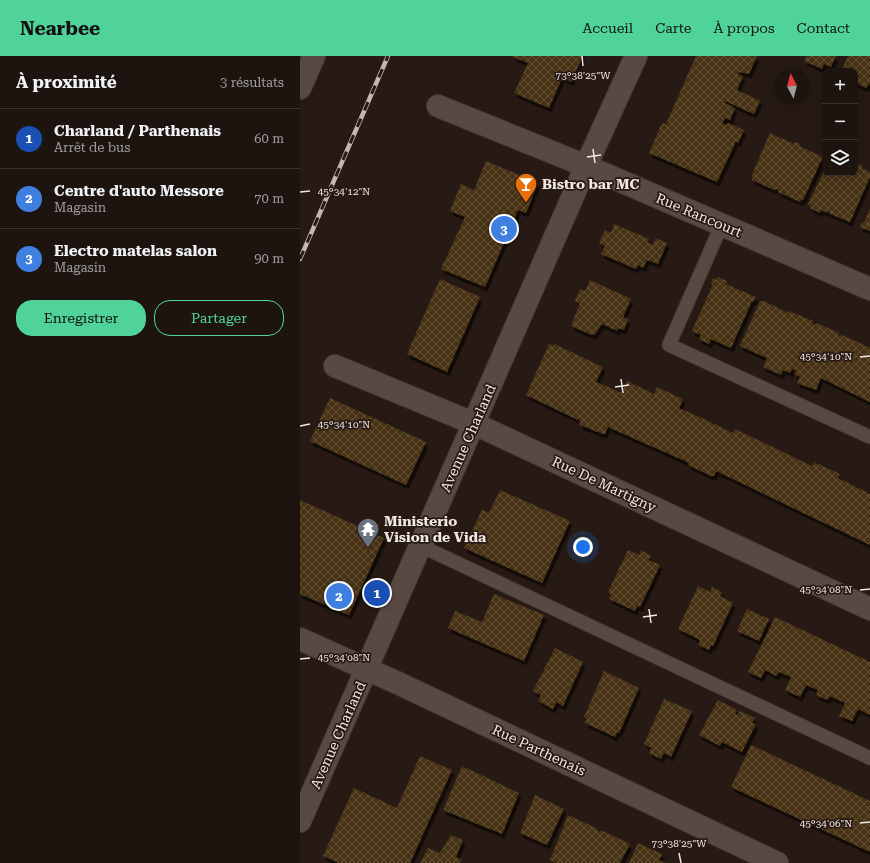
<!DOCTYPE html>
<html lang="fr">
<meta charset="utf-8">
<style>
body{margin:0;font-family:"Roboto Serif",serif;background:#251d18;color:#f1f3f6}
.controls{position:absolute;right:12px;top:12px;display:grid;overflow:hidden;border-radius:8px;box-shadow:0 2px 10px #0003}
.controls button{width:36px;height:36px;display:grid;place-items:center;padding:0;border:0;border-bottom:1px solid #3b332f;background:#1d140f;color:#f1f3f6;font:20px sans-serif}
.compass{position:absolute;left:474px;top:12px;width:36px;height:36px;border-radius:50%;background:#1d140f;box-shadow:0 2px 10px #0003;rotate:353deg}
.you{position:absolute;left:283px;top:491px;width:14px;height:14px;margin:-10px;border:3px solid #fff;border-radius:50%;background:#1a73e8;box-shadow:0 0 0 6px #1a73e833}
.badge{display:grid;place-items:center;width:26px;height:26px;border-radius:50%;background:#50d398;color:#fff;font-size:13px;font-weight:700}
.pin{position:absolute;translate:-50% -50%;border:2px solid #fff;box-shadow:0 1px 4px #0006}
.list{margin:0;padding:0;list-style:none}
h2{display:flex;justify-content:space-between;align-items:center;height:52px;margin:0;padding:0 16px;font-size:17px}
h2 small{font-size:13px;font-weight:400;color:#a09e9e}
.list li{display:grid;grid-template-columns:26px 1fr auto;gap:12px;align-items:center;box-sizing:border-box;height:60px;padding:0 16px;border-top:1px solid #3b332f}
.list b{display:block;font-size:15px;white-space:nowrap}
.list p{margin:0;font-size:13px;white-space:nowrap;color:#a09e9e}
.list em{font-size:13px;font-style:normal;color:#a09e9e}
.actions{display:flex;gap:8px;padding:12px 16px}
.actions a{flex:1;padding:9px 0;border:1px solid #50d398;border-radius:16px;text-align:center;font-size:14px;color:#50d398}
.actions .main{background:#50d398;color:#111}
.icon{flex:none;width:22px;height:22px;fill:none;stroke:currentColor;stroke-width:2;stroke-linecap:round;stroke-linejoin:round}
.map{position:relative;flex:none;width:570px;height:807px;overflow:hidden}
header{display:flex;align-items:center;gap:24px;box-sizing:border-box;height:56px;padding:0 20px;background:#50d398;color:#111}
header strong{font-size:19px}
nav{display:flex;gap:22px;margin-inline-start:auto;font-size:14px}
main{display:flex}
aside{flex:1;background:#1d140f}
.map>svg:first-child{display:block}
.building{fill:url(#building-cross-hatch);filter:url(#shadow)}
.lines{fill:none;stroke-linecap:round;stroke-linejoin:round}
.service-casing{stroke:#423734;stroke-width:15}
.minor-casing{stroke:#423734;stroke-width:24}
.tertiary-casing{stroke:#423734;stroke-width:24}
.service{stroke:#584942;stroke-width:13}
.minor{stroke:#584942;stroke-width:22}
.tertiary{stroke:#584942;stroke-width:22}
.rail-casing{stroke:#c2b8b3;stroke-width:4.5}
.rail{stroke:#271a14;stroke-width:3;stroke-dasharray:9;stroke-linecap:butt}
.ticks{fill:none;stroke:#f1e8e3;stroke-width:1.5}
.labels{text-anchor:middle;dominant-baseline:central;stroke-width:3.5;stroke-linejoin:round;paint-order:stroke}
.poi-label{font-size:14px;font-weight:bold;fill:#f1e8e3;stroke:#271a14;text-anchor:start}
.street-label{font-size:14px;fill:#f1e8e3;stroke:#271a14}
.ticks-label{font-size:10px;text-anchor:middle;fill:#f1e8e3;stroke:#271a14;stroke-width:3.5;stroke-linejoin:round;paint-order:stroke}
</style>
<header>
<strong>Nearbee</strong>
<nav><a>Accueil</a><a>Carte</a><a>À propos</a><a>Contact</a></nav>
</header>
<main>
<aside>
<h2>À proximité<small>3 résultats</small></h2>
<ul class="list">
<li><span class="badge" style="background:#1a4fb4">1</span><div><b>Charland / Parthenais</b><p>Arrêt de bus</p></div><em>60 m</em></li>
<li><span class="badge" style="background:#3f7fe0">2</span><div><b>Centre d'auto Messore</b><p>Magasin</p></div><em>70 m</em></li>
<li><span class="badge" style="background:#3f7fe0">3</span><div><b>Electro matelas salon</b><p>Magasin</p></div><em>90 m</em></li>
</ul>
<div class="actions"><a class="main">Enregistrer</a><a>Partager</a></div>
</aside>
<div class="map">
<svg width="570" height="807" viewBox="0 0 570 807">
<defs>
<pattern id="building-cross-hatch" width="8" height="8" patternUnits="userSpaceOnUse"><rect width="8" height="8" fill="#473312"/><path d="M0 0l8 8M0 8l8-8" fill="none" stroke="#625134"/></pattern>
<filter id="shadow"><feDropShadow dx="2.5" dy="4.5" stdDeviation="0" flood-color="#0009"/></filter>
</defs>
<rect width="100%" height="100%" fill="#271a14"/>
<g class="building">
<polygon points="211,0 283,0 271,26 262,22 249,52 214,37 228,7"/>
<polygon points="396,0 457,0 449,18 439,16 438,18 443,20 437,34 460,45 454,58 425,45 425,47 435,52 430,64 425,62 422,67 427,69 428,67 444,74 438,87 436,85 417,126 349,97 362,67 366,68"/>
<polygon points="507,0 536,0 531,11 524,8 522,13 504,5"/>
<polygon points="548,0 570,0 570,29 569,28 566,32 555,27 555,15 541,15"/>
<polygon points="470,77 494,88 495,86 498,87 500,88 499,90 523,101 503,144 501,144 500,146 478,136 479,134 477,133 474,134 452,124 453,122 451,121"/>
<polygon points="186,105 238,127 226,157 218,154 185,231 141,213 165,161 150,155 161,128 174,134"/>
<polygon points="555,106 563,110 562,112 570,116 570,121 550,166 530,158 528,155 528,157 521,154 520,157 510,152 511,150 508,148 525,113 525,117 555,117"/>
<polygon points="570,153 570,175 560,171 562,166 564,167"/>
<polygon points="314,168 349,183 347,186 353,189 356,182 367,187 358,208 347,204 343,212 338,209 336,213 301,198 305,190 299,187 305,174 311,177"/>
<polygon points="418,221 427,225 426,228 433,231 434,234 435,232 456,241 453,246 452,245 431,292 411,283 409,288 399,283 401,279 392,275 413,228 411,227 413,222 417,224"/>
<polygon points="140,223 180,241 147,316 107,298"/>
<polygon points="290,224 331,243 323,261 328,263 324,274 318,272 317,275 302,268 295,278 292,279 271,270 280,247 275,245 280,233 285,235"/>
<polygon points="460,245 464,245 488,257 489,255 513,265 512,267 515,269 517,267 539,277 538,279 540,280 542,279 564,289 564,290 570,291 570,346 521,322 516,334 497,327 500,321 494,318 496,314 492,313 490,317 483,314 481,319 463,311 467,302 440,290"/>
<polygon points="249,288 253,290 254,288 303,311 296,326 322,337 327,325 354,338 357,331 383,343 379,352 406,364 433,377 435,373 512,410 514,406 540,418 538,422 570,438 570,489 416,415 414,420 411,420 388,409 389,407 385,405 310,372 308,370 305,378 303,378 280,369 279,362 278,364 226,339"/>
<polygon points="30,342 126,386 106,429 10,385"/>
<polygon points="200,434 270,465 242,527 164,492 182,454 189,457"/>
<polygon points="0,444 84,482 49,559 0,538"/>
<polygon points="328,494 339,499 341,494 351,500 349,504 360,509 340,551 337,550 335,555 309,543 311,538 308,536"/>
<polygon points="398,530 410,536 412,531 422,536 420,540 433,547 413,590 411,589 409,594 398,589 400,584 378,573"/>
<polygon points="194,538 244,559 224,605 148,572 155,555 182,566"/>
<polygon points="447,553 469,563 459,585 437,575"/>
<polygon points="475,561 570,606 570,659 558,653 552,665 539,660 545,647 532,641 530,640 527,644 516,639 518,634 506,629 500,641 485,634 491,621 479,616 476,620 465,614 461,622 448,616"/>
<polygon points="255,592 283,606 263,650 256,646 253,653 238,645 241,639 233,635"/>
<polygon points="304,615 339,632 319,677 317,676 315,681 285,667 287,662 284,661"/>
<polygon points="364,643 392,655 371,701 364,697 361,703 349,697 351,692 344,688"/>
<polygon points="418,644 437,654 435,658 438,659 440,655 455,662 452,667 456,668 442,696 422,686 420,690 399,679"/>
<polygon points="451,689 570,745 570,796 431,731"/>
<polygon points="120,700 152,714 110,807 39,807 23,800 54,732 97,752"/>
<polygon points="162,710 219,737 202,778 143,754"/>
<polygon points="235,739 264,753 247,789 220,777"/>
<polygon points="268,759 298,773 297,775 300,776 301,774 330,788 320,807 256,807 250,804"/>
<polygon points="151,779 163,784 156,801 162,804 160,807 120,807 128,792 140,797"/>
<polygon points="338,787 362,798 359,804 366,807 329,807"/>
</g>
<g class="lines">
<g class="service-casing">
<g id="service">
<polyline points="422,168 369,289 570,381"/>
<polyline points="121,490 570,702"/>
</g>
</g>
<g class="minor-casing">
<g id="minor">
<polyline points="0,32 14,0"/>
<polyline points="138,50 286,110 570,233"/>
<polyline points="35,310 175,368 570,553"/>
<polyline points="0,583 100,628 477,807"/>
</g>
</g>
<g class="tertiary-casing">
<polyline id="tertiary" points="0,765 286,110 336,0"/>
</g>
<use href="#service" class="service"/>
<use href="#minor" class="minor"/>
<use href="#tertiary" class="tertiary"/>
<g class="rail-casing">
<polyline id="rail" points="0,203 88,0"/>
</g>
<use href="#rail" class="rail"/>
</g>
<path class="ticks" d="M282,0l1,10M293,93l2,14M287,101l14,-2M0,136l10,-1M560,301l10,-1M321,323l2,14M315,331l14,-2M0,370l10,-2M560,534l10,-1M349,553l2,14M343,561l14,-2M0,603l10,-1M560,767l10,-1M379,797l2,10"/>
<defs>
<g id="bar-pin" transform="scale(1.15)"><path d="M0 17L-7.5 6A9.5 9.5 0 1 1 7.5 6Z" fill="#e8710a" stroke="#271a14"/><path d="M-6-5H6L.8 .8V4.5H3.5V6h-7V4.5H-.8V.8Z" fill="#fff"/></g>
<g id="temple-pin" transform="scale(1.15)"><path d="M0 17L-7.5 6A9.5 9.5 0 1 1 7.5 6Z" fill="#6b7280" stroke="#271a14"/><path d="M0-6L5-2H3V0L6.5 2.5H4V6H1.5V3h-3V6H-4V2.5H-6.5L-3 0V-2H-5Z" fill="#fff"/></g>
</defs>
<g fill-rule="evenodd">
<use href="#bar-pin" x="226" y="128"/>
<use href="#temple-pin" x="68" y="473"/>
</g>
<g class="labels">
<g class="poi-label">
<text x="242" y="128">Bistro bar MC</text>
<text x="84" y="465">Ministerio<tspan x="84" dy="16">Vision de Vida</tspan></text>
</g>
<g class="street-label">
<text transform="translate(399 159) rotate(23)">Rue Rancourt</text>
<text transform="translate(168 382) rotate(-66)">Avenue Charland</text>
<text transform="translate(304 428) rotate(25)">Rue De Martigny</text>
<text transform="translate(38 679) rotate(-66)">Avenue Charland</text>
<text transform="translate(239 694) rotate(25)">Rue Parthenais</text>
</g>
</g>
<g class="ticks-label">
<text x="283" y="23">73°38'25"W</text>
<text x="44" y="139">45°34'12"N</text>
<text x="526" y="304">45°34'10"N</text>
<text x="44" y="372">45°34'10"N</text>
<text x="526" y="537">45°34'08"N</text>
<text x="44" y="605">45°34'08"N</text>
<text x="526" y="771">45°34'06"N</text>
<text x="379" y="791">73°38'25"W</text>
</g>
</svg>
<div class="controls">
<button>+</button>
<button>−</button>
<button><svg class="icon" aria-label="layers" viewBox="0 0 24 24"><path d="M12 4l9 5-9 5-9-5zM3 14l9 5 9-5"/></svg></button>
</div>
<svg class="compass" viewBox="-18 -18 36 36"><path d="M0-13l5 13h-10z" fill="#e53935"/><path d="M0 13l5-13h-10z" fill="#a09e9e"/></svg>
<div class="you"></div>
<div class="pin badge" style="left:77px;top:537px;background:#1a4fb4">1</div>
<div class="pin badge" style="left:39px;top:540px;background:#3f7fe0">2</div>
<div class="pin badge" style="left:204px;top:173px;background:#3f7fe0">3</div>
</div>
</main>
